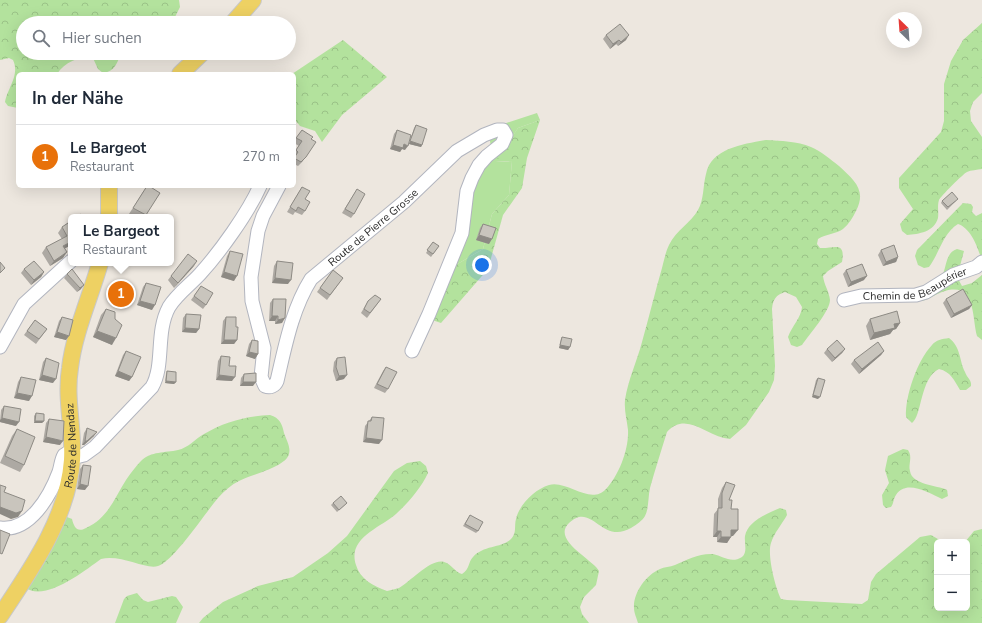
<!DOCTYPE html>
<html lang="de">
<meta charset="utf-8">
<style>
body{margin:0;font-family:"Nunito Sans",sans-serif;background:#f2f2f3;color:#1f2937}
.controls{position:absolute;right:12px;bottom:12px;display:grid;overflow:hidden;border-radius:6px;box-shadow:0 4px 16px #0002}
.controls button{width:36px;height:36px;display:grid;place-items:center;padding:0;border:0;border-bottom:1px solid #e0e1e3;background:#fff;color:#1f2937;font:20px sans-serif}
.compass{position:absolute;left:886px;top:12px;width:36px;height:36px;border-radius:50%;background:#fff;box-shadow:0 4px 16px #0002;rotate:335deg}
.you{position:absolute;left:482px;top:265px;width:14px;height:14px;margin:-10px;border:3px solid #fff;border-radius:50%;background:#1a73e8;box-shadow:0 0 0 6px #1a73e833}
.badge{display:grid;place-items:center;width:26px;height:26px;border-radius:50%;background:#4360f6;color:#fff;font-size:13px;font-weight:700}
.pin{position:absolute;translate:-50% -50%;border:2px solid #fff;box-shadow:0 1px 4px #0006}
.popup{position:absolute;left:68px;top:214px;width:106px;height:52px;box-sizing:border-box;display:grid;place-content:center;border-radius:6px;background:#fff;filter:drop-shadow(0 1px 3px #0005);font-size:13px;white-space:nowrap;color:#747a83}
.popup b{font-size:15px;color:#1f2937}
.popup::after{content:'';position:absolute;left:50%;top:100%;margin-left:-8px;border:8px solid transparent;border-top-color:#fff}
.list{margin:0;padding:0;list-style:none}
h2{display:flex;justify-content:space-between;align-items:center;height:52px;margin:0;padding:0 16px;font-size:17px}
h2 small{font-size:13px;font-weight:400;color:#747a83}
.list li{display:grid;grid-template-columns:26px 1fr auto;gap:12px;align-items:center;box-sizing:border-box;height:64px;padding:0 16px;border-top:1px solid #e0e1e3}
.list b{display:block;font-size:15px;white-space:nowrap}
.list p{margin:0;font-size:13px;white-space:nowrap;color:#747a83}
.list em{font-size:13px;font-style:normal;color:#747a83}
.icon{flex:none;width:22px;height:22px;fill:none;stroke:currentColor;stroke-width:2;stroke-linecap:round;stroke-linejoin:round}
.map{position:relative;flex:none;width:982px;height:623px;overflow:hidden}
.search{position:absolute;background:#fff;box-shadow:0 4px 16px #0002;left:16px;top:16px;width:280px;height:44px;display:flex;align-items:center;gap:10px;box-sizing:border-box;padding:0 14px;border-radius:22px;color:#747a83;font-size:15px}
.panel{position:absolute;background:#fff;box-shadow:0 4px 16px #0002;left:16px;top:72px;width:280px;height:116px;border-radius:6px}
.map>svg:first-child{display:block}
.grass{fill:#b3e29d}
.forest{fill:url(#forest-crowns)}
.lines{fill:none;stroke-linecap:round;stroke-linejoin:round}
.minor-casing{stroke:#b2b5bf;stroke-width:15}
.major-casing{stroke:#c8c8c8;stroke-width:18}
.minor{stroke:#fff;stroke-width:13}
.major{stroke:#eed163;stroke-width:16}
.wall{fill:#ada9a3}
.shaded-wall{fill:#8d8a84}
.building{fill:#c9c5bd;stroke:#8d8a84}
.labels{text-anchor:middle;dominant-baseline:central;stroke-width:3.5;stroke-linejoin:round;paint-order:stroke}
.street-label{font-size:11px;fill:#2c2c2c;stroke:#fff}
</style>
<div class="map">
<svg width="982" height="623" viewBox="0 0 982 623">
<defs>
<pattern id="forest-crowns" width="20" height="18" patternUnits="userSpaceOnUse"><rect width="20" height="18" fill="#b3e29d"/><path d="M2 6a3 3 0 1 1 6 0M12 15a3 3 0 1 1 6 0" fill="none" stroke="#9ac287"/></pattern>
</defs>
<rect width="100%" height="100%" fill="#ede7df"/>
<polygon class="grass" points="537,113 540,120 518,128 496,162 512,161 509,195 492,214 483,249 454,266 469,195 491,147 488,129"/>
<g class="forest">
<path d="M0,0h179l1,7 -8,16h-149v30h99c-6,10 -6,18 -19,20l-5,-4 -6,-13c-14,1 -27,6 -35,18h-39v34l-10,-2 -3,-4c3,-15 15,-27 8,-42l-4,-2 -9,2z"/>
<path d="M982,23v70l-9,9 -3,9 1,10 11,16v32c-5,1 -11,1 -15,3 -3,1 -27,25 -28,28 -2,6 0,13 -1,18 -4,14 -19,16 -31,17l-5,-4 -2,-7 13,-15 -14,-21v-10l42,-46 3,-11v-37l7,-23 12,-21z"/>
<polygon points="343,40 387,77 342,115 322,142 315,131 300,126 294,119 294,74 292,74"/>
<polygon points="540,120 527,158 522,188 503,215 488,269 441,323 432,320 454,266 483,249 492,214 509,195 512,161 495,162 518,128"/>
<path d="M766,140c15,1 31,1 45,7 10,4 19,12 28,19 15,14 28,24 17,45 -3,6 -7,13 -13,18 -7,5 -17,5 -25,10l-1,5 3,4c13,1 26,-8 22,14l-14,9 -5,5c1,9 6,15 7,24 0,11 -21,35 -28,45l-5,2 -6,-2 -3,-8c4,-11 13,-19 14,-30l-6,-10 -11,-5c-9,3 -12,7 -13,17l3,57 -1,14 -5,12 -23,33 -16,14c-22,-1 -43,-29 -63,-7 -6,19 -12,38 -17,56 -2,9 -1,20 -5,28 -2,4 -9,9 -14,12 -30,17 -39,-27 -62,-5 -18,17 25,37 30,48l-3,14 -12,12 -4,10 2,7 7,9h-390l4,-5 20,-16 35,-16 35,-9 35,-24 19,-17 47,-65 13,-8 13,-2 6,5 2,7c-7,15 -20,30 -32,41 -16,14 -49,24 -40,51 4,14 17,21 31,26 4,-1 9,-2 12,-3 11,-6 32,-30 45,-26 8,2 10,10 18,12 8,-5 6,-12 11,-17 10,-12 29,-9 38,-18 6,-6 3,-13 5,-20 3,-14 19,-30 33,-34 19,-5 41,21 57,4 13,-14 23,-40 22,-59 -1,-10 -4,-19 -3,-30 3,-20 12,-39 17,-58 7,-25 13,-50 20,-74 2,-8 4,-17 7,-23 7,-15 22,-22 29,-35 6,-10 5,-25 8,-36 5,-26 39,-30 60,-34z"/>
<path d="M963,203l8,1 2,3 -1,5 4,4 6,-3v49c-3,-13 -11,-34 -24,-38 -15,9 -19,30 -29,43l-5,1 -6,-3 -3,-9 2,-6z"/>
<path d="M957,249l7,2 -7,26 5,9 10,-3 10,-8v65l-5,-4c-5,-18 -1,-54 -32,-45 -8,2 -15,8 -23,10l-2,-1c7,-7 17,-15 22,-24 5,-9 3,-23 15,-27z"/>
<path d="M949,338c12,9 10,22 16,34 2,6 7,8 6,14l-5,4h-6c-6,-10 -9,-18 -21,-21 -19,9 -17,47 -27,54l-6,-6c-1,-21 11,-56 26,-72 4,-5 10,-6 17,-7z"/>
<path d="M270,415c10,3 12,9 14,18 2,6 7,14 5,21 -3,13 -39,21 -50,27 -8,4 -15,10 -21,17 -13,15 -44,63 -60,68 -12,4 -37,-12 -57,-7 -17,12 -56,44 -77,28l38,-67 5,-3 5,2c2,8 5,14 14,9 22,-10 28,-29 40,-48 4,-6 10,-14 15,-19 10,-10 24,-8 37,-11 10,-2 17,-11 26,-16 20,-12 42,-18 66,-19z"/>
<path d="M903,449l5,1c5,7 0,14 2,21 2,14 27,14 37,19l1,6 -6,3c-13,-6 -36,-20 -46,-4 -3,4 -2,8 -5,12l-5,1 -3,-3 -1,-10 7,-12 -4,-13 3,-14z"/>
<path d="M780,508l6,2 1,5c-5,9 -13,18 -16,28 -4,12 4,44 10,56l6,1 75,4 6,-4 3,-18 5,-8 44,-37 11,-2 12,7h-6v66h30v-66h-2l9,-11 8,-2v94h-344c-1,-4 -4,-10 -4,-15 -1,-15 12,-33 26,-39 4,-2 10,-2 15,-4 11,-5 25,-12 38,-11 10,2 18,10 29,3 6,-5 2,-14 3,-21 3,-15 23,-23 35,-28z"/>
<polygon points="137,593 143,600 148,602 172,596 176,597 183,607 176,623 115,623 124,599 127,596"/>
</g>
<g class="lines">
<g class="minor-casing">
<g id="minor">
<path id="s1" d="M279,186l-16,30 -5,15 -7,46 1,24 12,47 -3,29 4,9c5,2 10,0 12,-5 8,-34 15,-72 34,-102l93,-77 53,-51 27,-16 13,-5h6l3,5 -4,9 -15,12 -8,9 -7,13 -5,13 -5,42 -33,81 -17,37"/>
<path id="s2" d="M844,300l17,-4 55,-1 10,-3 27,-17 23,-8 6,-5"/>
<polyline points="0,347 24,304 71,261"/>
<path d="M72,458l12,-3 11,-8 57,-60c13,-23 3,-54 17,-80 8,-13 21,-22 31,-33 20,-22 48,-61 60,-88"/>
<path d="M0,528c30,4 50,-32 59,-56 2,-6 2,-12 5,-17l8,-5"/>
</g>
</g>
<g class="major-casing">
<g id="major">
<polyline points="233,23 253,0"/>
<polyline points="180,74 202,53"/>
<polyline points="109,217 109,186"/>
<path id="s3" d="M0,616c31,-46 68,-99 72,-156 2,-31 -7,-61 -2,-92 4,-35 20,-70 30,-105"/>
</g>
</g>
<use href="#minor" class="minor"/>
<use href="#major" class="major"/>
</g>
<g class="wall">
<polygon points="606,35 626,40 618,46 616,44 610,49 603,39"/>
<polygon points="416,125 422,145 421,147 409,144 414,128"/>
<polygon points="302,130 311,139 303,161 298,166 294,164 294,158 295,156 294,155 294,153 299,146 294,143 294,142"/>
<polygon points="397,130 405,150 402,149 400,152 390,149 394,134"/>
<polygon points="302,187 305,199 305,211 302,215 295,212 293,215 287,212"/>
<polygon points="357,189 354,214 351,218 342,213"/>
<polygon points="143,192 160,193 144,217 134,217 129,214"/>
<polygon points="942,201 956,201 947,210 941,203"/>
<polygon points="71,221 63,258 50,266 42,253 46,247 62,239 58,233 62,227"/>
<polygon points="483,224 489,244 476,240 480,228"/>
<polygon points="433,242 439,246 431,257 426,253"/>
<polygon points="881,250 898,257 896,262 883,266 878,255"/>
<polygon points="230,251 234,281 221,277 227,256"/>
<polygon points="277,261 288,284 272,283 274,266"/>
<polygon points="194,266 174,288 168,280 171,276"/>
<polygon points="24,269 44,272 41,277 31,285 21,273"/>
<polygon points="333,270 343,278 327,300 317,292"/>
<polygon points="846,270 864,280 848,287 843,274"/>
<polygon points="67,274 81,289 77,292 64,278"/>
<polygon points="146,283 152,310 137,305 143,287"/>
<polygon points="201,286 206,305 203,309 191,300"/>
<polygon points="273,299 282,323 275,324 275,321 269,321 270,303"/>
<polygon points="381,299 367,318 361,313 368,301"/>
<polygon points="946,299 972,305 969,309 951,318 943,303"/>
<polygon points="106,309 112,345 93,337 101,315"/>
<polygon points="186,314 199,329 196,333 182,332 183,318"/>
<polygon points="62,317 66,340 54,337 59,321"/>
<polygon points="226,317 236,327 237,340 234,344 221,344 223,321"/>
<polygon points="870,319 900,323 896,329 893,330 890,334 870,340 866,326"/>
<polygon points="35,320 47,329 36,344 24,335"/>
<polygon points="562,337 570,347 568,350 559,348 561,339"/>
<polygon points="252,340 258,354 255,359 246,356 249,344"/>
<polygon points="827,349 845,349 842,353 832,362 824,353"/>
<polygon points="126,351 132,377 129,381 115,376 123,355"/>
<polygon points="884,351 881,355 859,374 851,364 854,360"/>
<polygon points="221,356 229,366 232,381 216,380 218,361"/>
<polygon points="46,358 53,383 39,380 43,362"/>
<polygon points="337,358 344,379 336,381 333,371 334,362"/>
<polygon points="386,367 388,389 385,393 374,388 383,371"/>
<polygon points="167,371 176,382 174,384 165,383 166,374"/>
<polygon points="244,374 253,386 240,386 241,378"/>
<polygon points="21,377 29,401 14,398 18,382"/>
<polygon points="818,378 818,399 812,397 816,380"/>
<polygon points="4,406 16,426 0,422 1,410"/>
<polygon points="36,413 44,421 42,423 34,423 34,416"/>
<polygon points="372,417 379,444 363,442 365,426"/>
<polygon points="49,419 60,445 43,442 46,423"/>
<polygon points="87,428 94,436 84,445 82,445 84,433"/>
<polygon points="17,429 24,465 20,472 0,463 12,436"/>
<polygon points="83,465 85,490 77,489 80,469"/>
<polygon points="726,482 729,500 731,509 733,536 731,536 727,543 717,542 717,537 713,537 714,514 718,509 718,499 722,488"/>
<polygon points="333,503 347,503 345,505 337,512 331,505"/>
<polygon points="470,515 478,531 476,533 463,526"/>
</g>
<g class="shaded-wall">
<polygon points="629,35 626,40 618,46 621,42"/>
<polygon points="619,40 616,44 610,49 613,44"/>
<polygon points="410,141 422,145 421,147 409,144"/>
<polygon points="404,144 408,146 405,150 402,149 400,152 390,149 393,145"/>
<polygon points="479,235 492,239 489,244 476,240"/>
<polygon points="71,242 71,245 59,252 63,246"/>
<polygon points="67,252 63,258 50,266 54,261"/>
<polygon points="898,257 896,262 883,266 886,262"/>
<polygon points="197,261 194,266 174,288 178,283"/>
<polygon points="44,272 41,277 31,285 34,280"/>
<polygon points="224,272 237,276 234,281 221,277"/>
<polygon points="867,276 864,280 848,287 851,282"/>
<polygon points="275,278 291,280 288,284 272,283"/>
<polygon points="84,285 81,289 77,292 80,288"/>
<polygon points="140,301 155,305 152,310 137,305"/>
<polygon points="972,305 969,309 951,318 954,314"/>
<polygon points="272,316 278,316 275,321 269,321"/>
<polygon points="285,318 282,323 275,324 278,320"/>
<polygon points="900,323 896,329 893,330 890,334 870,340 874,333 894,324"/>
<polygon points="185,328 199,329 196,333 182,332"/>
<polygon points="97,331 116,338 112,345 93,337"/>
<polygon points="57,332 69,336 66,340 54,337"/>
<polygon points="224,340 237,340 234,344 221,344"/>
<polygon points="560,345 570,347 568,350 559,348"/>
<polygon points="845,349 842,353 832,362 835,358"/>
<polygon points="884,351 881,355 859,374 862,369"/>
<polygon points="249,352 258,354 255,359 246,356"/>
<polygon points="118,371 132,377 129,381 115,376"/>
<polygon points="42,375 56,379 53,383 39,380"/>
<polygon points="219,375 235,377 232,381 216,380"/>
<polygon points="347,375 344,379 336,381 339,376"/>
<polygon points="166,381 176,382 174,384 165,383"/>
<polygon points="243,382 256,382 253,386 240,386"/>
<polygon points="17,393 32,396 29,401 14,398"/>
<polygon points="813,395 820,397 818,399 812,397"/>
<polygon points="2,418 19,422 16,426 0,422 0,420"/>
<polygon points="35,421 44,421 42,423 34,423"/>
<polygon points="97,432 94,436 84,445 82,445 85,441"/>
<polygon points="46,437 63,441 60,445 43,442"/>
<polygon points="366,438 382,440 379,444 363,442"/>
<polygon points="80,484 88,486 85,490 77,489"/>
<polygon points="0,507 22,511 18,517 11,519 0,514"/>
<polygon points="731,530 738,530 733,536 727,536"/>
<polygon points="717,531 721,531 717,537 713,537"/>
<polygon points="721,537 731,537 727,543 717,542"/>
</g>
<g class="building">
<polygon points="620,24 629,35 621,42 619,40 613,44 606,35"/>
<polygon points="416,125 427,129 422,145 410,141"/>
<polygon points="302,130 313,137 311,139 316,142 306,157 301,162 294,158 298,152 296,150 302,141 296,138"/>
<polygon points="397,130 411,135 408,146 404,144 403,148 393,145"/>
<polygon points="147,186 149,186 160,193 146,215 133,208"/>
<polygon points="302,187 310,191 305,199 310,202 305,211 298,207 296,211 290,207"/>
<polygon points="357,189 365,194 354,214 345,209"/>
<polygon points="952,192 958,199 948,207 942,201"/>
<polygon points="81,214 83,217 77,217"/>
<polygon points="71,221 71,242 63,246 67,252 54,261 46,247 67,236 62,227"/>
<polygon points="483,224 496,228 492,239 479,235"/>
<polygon points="433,242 439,246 433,254 427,250"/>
<polygon points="894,245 898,257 886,262 881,250"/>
<polygon points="230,251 243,254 237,276 224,272"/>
<polygon points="188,254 197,261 178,283 171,276"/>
<polygon points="34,261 44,272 34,280 24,269"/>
<polygon points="277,261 293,263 291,280 275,278"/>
<polygon points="0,262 5,268 0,273"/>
<polygon points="862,264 867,276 851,282 846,270"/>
<polygon points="72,269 84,285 80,288 67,274"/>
<polygon points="333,270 343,278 330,295 320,288"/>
<polygon points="146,283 161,287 155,305 140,301"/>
<polygon points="201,286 213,293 206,305 194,296"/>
<polygon points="963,289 972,305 954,314 946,299"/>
<polygon points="375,295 381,299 370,313 364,309 368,301"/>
<polygon points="273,299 286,299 285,318 278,320 278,316 272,316"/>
<polygon points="106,309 115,312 115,319 122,325 116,338 97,331"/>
<polygon points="897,311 900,323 894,324 895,328 874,333 870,319"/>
<polygon points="186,314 201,315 199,329 185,328"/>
<polygon points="62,317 73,320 69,336 57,332"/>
<polygon points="226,317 236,317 236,327 238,327 237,340 224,340"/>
<polygon points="35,320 47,329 39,339 27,331"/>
<polygon points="562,337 572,339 570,347 560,345"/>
<polygon points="252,340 258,341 258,354 249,352"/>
<polygon points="837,340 845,349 835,358 827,349"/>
<polygon points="878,342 884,351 862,369 854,360"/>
<polygon points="126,351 141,357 132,377 118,371"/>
<polygon points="221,356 230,357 229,366 236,366 235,377 219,375"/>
<polygon points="345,357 347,375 339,376 336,367 337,358"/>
<polygon points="46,358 59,363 56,379 42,375"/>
<polygon points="386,367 397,372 388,389 377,384"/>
<polygon points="167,371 176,372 176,382 166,381"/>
<polygon points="256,373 256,382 243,382 244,374"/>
<polygon points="21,377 36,380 32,396 17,393"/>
<polygon points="818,378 825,380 820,397 813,395"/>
<polygon points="4,406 21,409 19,422 2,418"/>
<polygon points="36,413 44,414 44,421 35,421"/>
<polygon points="372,417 384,418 382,440 366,438 368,421 371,421"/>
<polygon points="49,419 64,421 63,441 46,437"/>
<polygon points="87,428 97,432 87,441 85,441"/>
<polygon points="17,429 35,437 24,465 5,456"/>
<polygon points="83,465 91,466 88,486 80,484"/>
<polygon points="726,482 735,485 729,500 732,500 731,509 738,509 738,530 731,530 731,537 721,537 721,531 717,531 718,508 722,508 722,493"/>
<polygon points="0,485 6,487 4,492 25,500 22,511 16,513 0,507"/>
<polygon points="341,496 347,503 339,510 333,503"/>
<polygon points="470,515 483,522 478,531 465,524"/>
<polygon points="0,530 10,534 2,554 0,553"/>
</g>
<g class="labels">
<g class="street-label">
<text stroke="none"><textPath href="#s1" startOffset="411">Route de Pierre Grosse</textPath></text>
<text stroke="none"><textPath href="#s2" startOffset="74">Chemin de Beaupérier</textPath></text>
<text stroke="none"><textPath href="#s3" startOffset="188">Route de Nendaz</textPath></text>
</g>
</g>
</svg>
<div class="controls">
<button>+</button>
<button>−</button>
</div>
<svg class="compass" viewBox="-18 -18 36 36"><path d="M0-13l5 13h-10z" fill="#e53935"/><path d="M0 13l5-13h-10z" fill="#747a83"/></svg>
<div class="you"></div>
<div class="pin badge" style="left:121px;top:294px;background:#e8710a">1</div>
<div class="popup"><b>Le Bargeot</b>Restaurant</div>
<div class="search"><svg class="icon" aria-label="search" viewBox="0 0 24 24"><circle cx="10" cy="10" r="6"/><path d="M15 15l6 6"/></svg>Hier suchen</div>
<section class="panel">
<h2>In der Nähe<small></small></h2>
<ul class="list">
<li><span class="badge" style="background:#e8710a">1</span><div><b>Le Bargeot</b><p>Restaurant</p></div><em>270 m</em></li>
</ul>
</section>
</div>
